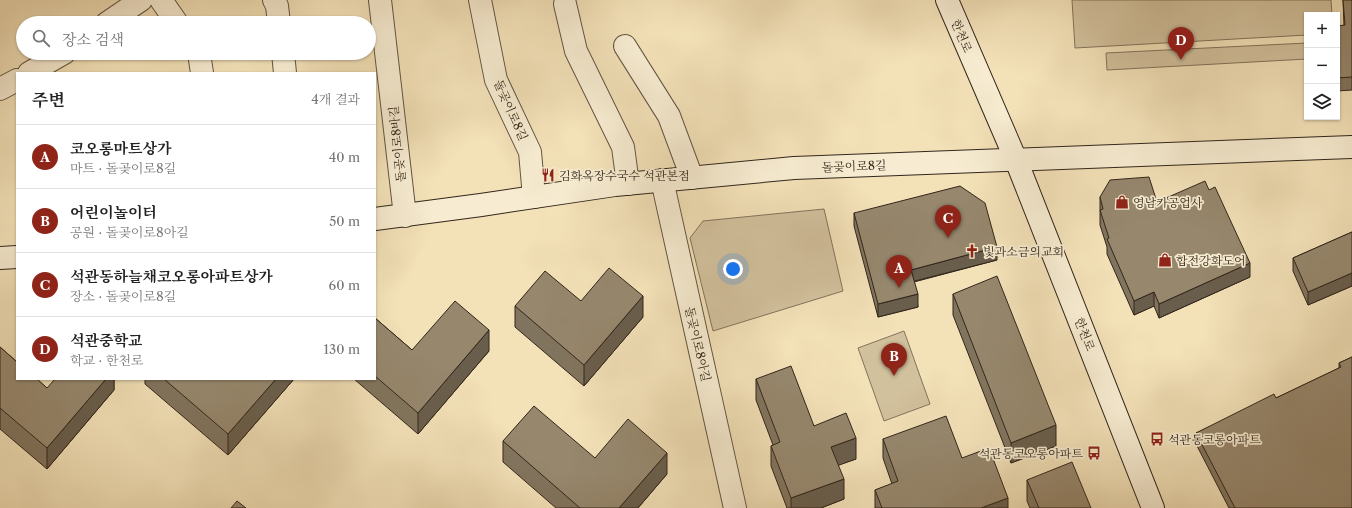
<!DOCTYPE html>
<html lang="ko">
<meta charset="utf-8">
<style>
body{margin:0;font-family:"Libre Caslon Text","Noto Serif KR",serif;background:#f6f6f6;color:#222}
.controls{position:absolute;right:12px;top:12px;display:grid;overflow:hidden;border-radius:0px;box-shadow:0 1px 3px #0004}
.controls button{width:36px;height:36px;display:grid;place-items:center;padding:0;border:0;border-bottom:1px solid #e0e0e0;background:#fff;color:#222;font:20px sans-serif}
.you{position:absolute;left:733px;top:269px;width:14px;height:14px;margin:-10px;border:3px solid #fff;border-radius:50%;background:#1a73e8;box-shadow:0 0 0 6px #1a73e833}
.badge{display:grid;place-items:center;width:26px;height:26px;border-radius:50%;background:#8f2418;color:#fff;font-size:13px;font-weight:700}
.pin{position:absolute;translate:-50% -33px;filter:drop-shadow(0 1px 2px #0008)}
.pin::after{content:'';position:absolute;top:21px;width:14px;height:12px;background:inherit;clip-path:polygon(0 0,100% 0,50% 100%)}
.list{margin:0;padding:0;list-style:none}
h2{display:flex;justify-content:space-between;align-items:center;height:52px;margin:0;padding:0 16px;font-size:17px}
h2 small{font-size:13px;font-weight:400;color:#767676}
.list li{display:grid;grid-template-columns:26px 1fr auto;gap:12px;align-items:center;box-sizing:border-box;height:64px;padding:0 16px;border-top:1px solid #e0e0e0}
.list b{display:block;font-size:15px;white-space:nowrap}
.list p{margin:0;font-size:13px;white-space:nowrap;color:#767676}
.list em{font-size:13px;font-style:normal;color:#767676}
.icon{flex:none;width:22px;height:22px;fill:none;stroke:currentColor;stroke-width:2;stroke-linecap:round;stroke-linejoin:round}
.map{position:relative;flex:none;width:1352px;height:508px;overflow:hidden}
.search{position:absolute;background:#fff;box-shadow:0 1px 3px #0004;left:16px;top:16px;width:360px;height:44px;display:flex;align-items:center;gap:10px;box-sizing:border-box;padding:0 14px;border-radius:22px;color:#767676;font-size:15px}
.panel{position:absolute;background:#fff;box-shadow:0 1px 3px #0004;left:16px;top:72px;width:360px;height:308px;border-radius:0px}
.map>svg:first-child{display:block}
.green{fill:#d2c19d;stroke:#82745c}
.lines{fill:none;stroke-linecap:round;stroke-linejoin:round}
.street-casing{stroke:#625542;stroke-width:24}
.secondary-casing{stroke:#32261b;stroke-width:24}
.street{stroke:#f7ecd1;stroke-width:22}
.secondary{stroke:#f7ecd1;stroke-width:22}
.wall{fill:#81745e;stroke:#32261b}
.shaded-wall{fill:#695e4c;stroke:#32261b}
.building{fill:#96876d;stroke:#32261b}
.labels{text-anchor:middle;dominant-baseline:central;stroke-width:3.5;stroke-linejoin:round;paint-order:stroke}
.street-label{font-size:12px;fill:#32261b;stroke:#f7ecd1}
.poi-label{font-size:12px;fill:#32261b;stroke:#f7ecd1;text-anchor:start}
</style>
<div class="map">
<svg width="1352" height="508" viewBox="0 0 1352 508">
<rect width="100%" height="100%" fill="#f3e1b8"/>
<filter id="stains"><feTurbulence type="fractalNoise" baseFrequency=".005" numOctaves="4"/><feColorMatrix values="0 0 0 0 .2 0 0 0 0 .09 0 0 0 0 .02 0 0 0 .5 -.17"/></filter>
<radialGradient id="worn" r=".72"><stop offset=".6" stop-color="#630" stop-opacity="0"/><stop offset="1" stop-color="#630" stop-opacity=".3"/></radialGradient>
<g class="green">
<polygon points="1072,0 1331,0 1332,15 1307,15 1307,35 1075,48"/>
<polygon points="1307,43 1307,59 1107,70 1106,53"/>
<polygon points="824,209 843,291 713,331 690,238 703,221"/>
<polygon points="904,331 930,404 884,421 858,348"/>
</g>
<g class="lines">
<g class="street-casing">
<g id="street">
<polyline points="161,0 177,23"/>
<polyline points="274,0 277,6 279,23"/>
<polyline points="380,0 405,216"/>
<polyline points="480,0 496,80 530,152 534,197"/>
<polyline points="565,4 576,51 623,147 628,184"/>
<polyline points="107,23 141,0"/>
<polyline points="625,46 669,116 692,178"/>
<polyline points="199,53 202,73"/>
<polyline points="283,53 285,73"/>
<polyline points="29,73 64,53"/>
<polyline points="0,89 17,80"/>
<polyline points="662,180 735,508"/>
</g>
</g>
<g class="secondary-casing">
<g id="secondary">
<polyline points="947,0 1016,160 1153,508"/>
<polyline points="375,219 481,205 615,185 794,168 1352,147"/>
<polyline points="0,258 17,257"/>
</g>
</g>
<use href="#street" class="street"/>
<use href="#secondary" class="secondary"/>
</g>
<g class="wall">
<polygon points="1343,0 1352,0 1352,90 1337,91 1337,26 1344,26"/>
<polygon points="1100,197 1157,202 1250,277 1159,318 1154,306 1134,315 1107,254 1107,247 1100,225"/>
<polygon points="854,213 997,260 914,282 918,307 878,317 854,226"/>
<polygon points="1352,232 1352,286 1308,305 1293,271 1293,258"/>
<polygon points="953,294 1056,446 1011,463 953,315"/>
<polygon points="515,306 643,317 584,386 515,327"/>
<polygon points="375,318 412,350 489,351 418,434 354,379 375,379"/>
<polygon points="0,347 47,388 114,379 114,390 47,469 0,429"/>
<polygon points="1352,357 1352,508 1229,508 1196,444 1196,433 1276,398 1339,368 1339,363"/>
<polygon points="145,379 294,379 228,455 145,384"/>
<polygon points="756,379 856,459 838,465 844,499 821,508 787,508 771,466 771,446 773,445 756,400"/>
<polygon points="883,439 962,458 1008,508 875,508 875,490 892,484 883,458"/>
<polygon points="503,441 595,458 667,474 638,508 556,508 503,462"/>
<polygon points="1027,480 1091,508 1030,508 1027,501"/>
</g>
<g class="shaded-wall">
<polygon points="997,247 997,260 911,282 911,270"/>
<polygon points="1250,263 1250,277 1159,318 1159,304"/>
<polygon points="1352,273 1352,286 1308,305 1308,292"/>
<polygon points="1154,292 1154,306 1134,315 1134,301"/>
<polygon points="918,294 918,307 878,317 878,304"/>
<polygon points="643,296 643,317 584,386 584,365"/>
<polygon points="489,330 489,351 418,434 418,413"/>
<polygon points="106,379 114,379 114,390 47,469 47,448"/>
<polygon points="276,379 294,379 228,455 228,434"/>
<polygon points="1056,425 1056,446 1011,463 1011,443"/>
<polygon points="856,438 856,459 831,468 831,447"/>
<polygon points="667,453 667,474 638,508 619,508"/>
<polygon points="844,479 844,499 821,508 791,508 791,498"/>
<polygon points="1008,498 1008,508 981,508"/>
</g>
<g class="building">
<polygon points="1343,0 1352,0 1352,77 1337,78 1337,26 1345,25"/>
<polygon points="1149,177 1157,202 1205,181 1209,190 1215,187 1250,263 1159,304 1154,292 1134,301 1107,239 1109,238 1100,210 1103,209 1100,197 1110,180"/>
<polygon points="960,186 985,203 997,247 911,270 918,294 878,304 854,213"/>
<polygon points="1352,232 1352,273 1308,292 1293,258"/>
<polygon points="609,268 643,296 584,365 515,306 545,271 581,301"/>
<polygon points="997,276 1056,425 1011,443 953,294"/>
<polygon points="455,301 489,330 418,413 375,376 375,318 412,350"/>
<polygon points="0,347 17,362 17,379 37,379 47,388 55,379 106,379 47,448 0,408"/>
<polygon points="1352,357 1352,508 1235,508 1196,433 1274,394 1276,398 1341,367 1339,363"/>
<polygon points="791,366 814,426 846,413 856,438 831,447 844,479 791,498 771,446 780,442 756,379"/>
<polygon points="164,379 276,379 228,434"/>
<polygon points="534,406 595,458 628,419 667,453 619,508 580,508 503,441"/>
<polygon points="946,416 962,458 989,448 1008,498 981,508 882,508 875,490 898,481 883,439"/>
<polygon points="1072,462 1091,508 1039,508 1027,480"/>
<polygon points="237,501 246,508 231,508"/>
</g>
<defs>
<g id="restaurant-bare" transform="scale(1.08)"><path d="M-5-6h1v4h1v-4h1v4h1v-4h1v5L-1.5 .5V6h-2V.5L-5-1ZM5-6V6H3V1.5H1.5Q1.5-4 5-6Z" fill="#8f2418" stroke="#f7ecd1" stroke-width="2.5" paint-order="stroke"/></g>
<g id="shop-bare" transform="scale(1.08)"><path d="M-5-2.5h2.3a2.7 3.5 0 0 1 5.4 0H5L5.5 6h-11ZM-1.5-2.5h3a1.5 2.3 0 0 0-3 0Z" fill="#8f2418" stroke="#f7ecd1" stroke-width="2.5" paint-order="stroke"/></g>
<g id="church-bare" transform="scale(1.08)"><path d="M-1.2-6h2.4v3.5h3.3v2.4h-3.3V6h-2.4V-.1h-3.3v-2.4h3.3Z" fill="#8f2418" stroke="#f7ecd1" stroke-width="2.5" paint-order="stroke"/></g>
<g id="bus-bare" transform="scale(1.08)"><path d="M-5-6H5V4H4V6H2V4H-2V6H-4V4H-5ZM-3.5-4V0h7V-4ZM-3.5 1.2v1.5H-2V1.2ZM2 1.2v1.5H3.5V1.2Z" fill="#8f2418" stroke="#f7ecd1" stroke-width="2.5" paint-order="stroke"/></g>
</defs>
<g fill-rule="evenodd">
<use href="#restaurant-bare" x="548" y="175"/>
<use href="#shop-bare" x="1122" y="202"/>
<use href="#church-bare" x="972" y="251"/>
<use href="#shop-bare" x="1165" y="260"/>
<use href="#bus-bare" x="1157" y="439"/>
<use href="#bus-bare" x="1094" y="453"/>
</g>
<g class="labels">
<g class="street-label">
<text transform="translate(962 36) rotate(67)">한천로</text>
<text transform="translate(511 110) rotate(66)">돌곶이로8길</text>
<text transform="translate(397 144) rotate(-96)">돌곶이로8바길</text>
<text transform="translate(854 166) rotate(-2)">돌곶이로8길</text>
<text transform="translate(1085 334) rotate(69)">한천로</text>
<text transform="translate(698 344) rotate(77)">돌곶이로8아길</text>
</g>
<g class="poi-label">
<text x="559" y="175">김화옥장수국수 석관본점</text>
<text x="1133" y="202">영남카공업사</text>
<text x="983" y="251">빛과소금의교회</text>
<text x="1176" y="260">합전강화도어</text>
<text x="1168" y="439">석관동코롱아파트</text>
<text x="1083" y="453" text-anchor="end">석관동코오롱아파트</text>
</g>
</g>
<rect width="100%" height="100%" filter="url(#stains)"/>
<rect width="100%" height="100%" fill="url(#worn)"/>
</svg>
<div class="controls">
<button>+</button>
<button>−</button>
<button><svg class="icon" aria-label="layers" viewBox="0 0 24 24"><path d="M12 4l9 5-9 5-9-5zM3 14l9 5 9-5"/></svg></button>
</div>
<div class="you"></div>
<div class="pin badge" style="left:899px;top:288px">A</div>
<div class="pin badge" style="left:894px;top:376px">B</div>
<div class="pin badge" style="left:948px;top:238px">C</div>
<div class="pin badge" style="left:1181px;top:60px">D</div>
<div class="search"><svg class="icon" aria-label="search" viewBox="0 0 24 24"><circle cx="10" cy="10" r="6"/><path d="M15 15l6 6"/></svg>장소 검색</div>
<section class="panel">
<h2>주변<small>4개 결과</small></h2>
<ul class="list">
<li><span class="badge">A</span><div><b>코오롱마트상가</b><p>마트 · 돌곶이로8길</p></div><em>40 m</em></li>
<li><span class="badge">B</span><div><b>어린이놀이터</b><p>공원 · 돌곶이로8아길</p></div><em>50 m</em></li>
<li><span class="badge">C</span><div><b>석관동하늘채코오롱아파트상가</b><p>장소 · 돌곶이로8길</p></div><em>60 m</em></li>
<li><span class="badge">D</span><div><b>석관중학교</b><p>학교 · 한천로</p></div><em>130 m</em></li>
</ul>
</section>
</div>
